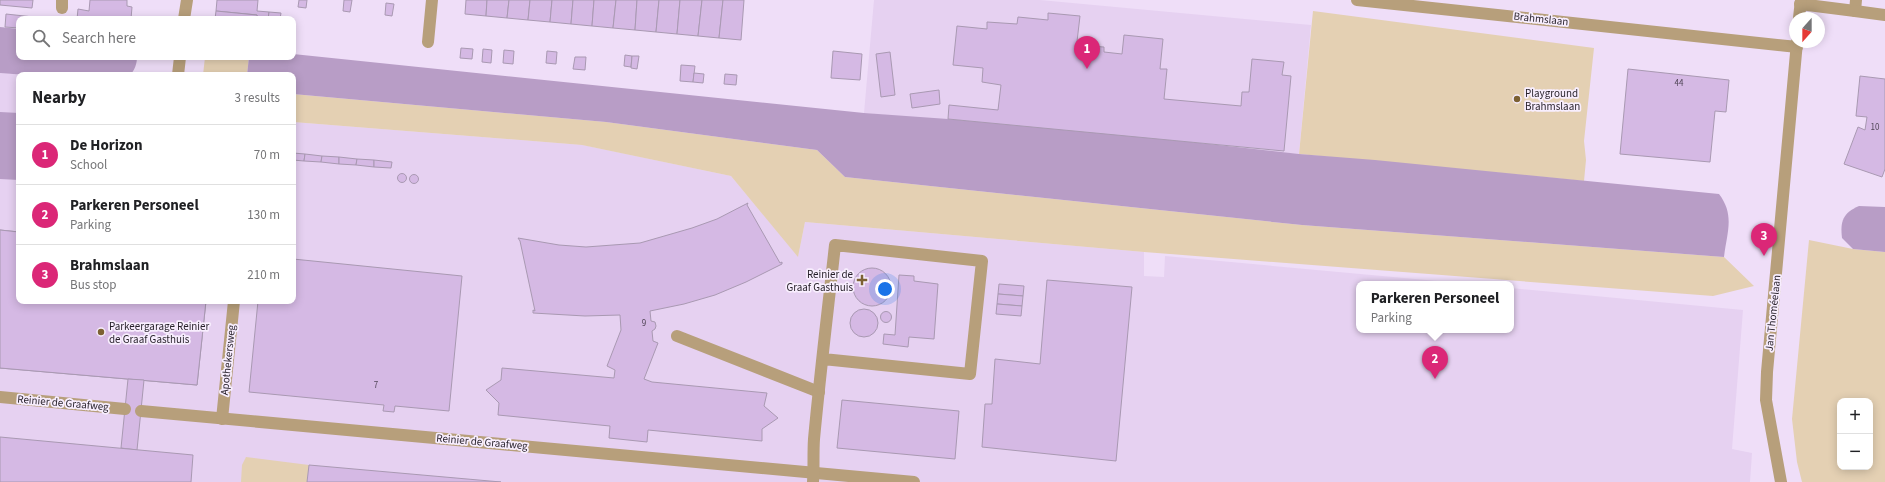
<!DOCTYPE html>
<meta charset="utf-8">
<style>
body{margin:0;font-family:"Source Sans 3",sans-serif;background:#f2f2f2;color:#202124}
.controls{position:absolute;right:12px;bottom:12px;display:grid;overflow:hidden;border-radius:8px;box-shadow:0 2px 10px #0003}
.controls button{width:36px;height:36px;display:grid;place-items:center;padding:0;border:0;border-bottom:1px solid #e0e0e0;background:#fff;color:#202124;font:20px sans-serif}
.compass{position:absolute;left:1789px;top:12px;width:36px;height:36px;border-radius:50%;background:#fff;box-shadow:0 2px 10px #0003;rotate:201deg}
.you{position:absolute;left:885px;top:289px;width:14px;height:14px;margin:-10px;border:3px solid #fff;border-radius:50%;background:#1a73e8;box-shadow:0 0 0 6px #1a73e833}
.badge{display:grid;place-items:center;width:26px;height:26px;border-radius:50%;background:#db2777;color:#fff;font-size:13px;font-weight:700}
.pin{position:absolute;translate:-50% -33px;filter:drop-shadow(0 1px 2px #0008)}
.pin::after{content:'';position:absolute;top:21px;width:14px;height:12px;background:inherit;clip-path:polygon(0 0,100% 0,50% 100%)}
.popup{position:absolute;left:1356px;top:281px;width:158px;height:52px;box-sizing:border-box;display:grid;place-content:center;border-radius:8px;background:#fff;filter:drop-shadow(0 1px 3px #0005);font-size:13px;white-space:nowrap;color:#757577}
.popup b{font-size:15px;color:#202124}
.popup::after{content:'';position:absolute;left:50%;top:100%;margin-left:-8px;border:8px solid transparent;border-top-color:#fff}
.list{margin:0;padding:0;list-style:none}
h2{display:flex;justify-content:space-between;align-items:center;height:52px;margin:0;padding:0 16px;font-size:17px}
h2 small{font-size:13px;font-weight:400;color:#757577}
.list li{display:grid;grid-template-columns:26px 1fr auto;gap:12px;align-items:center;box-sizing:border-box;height:60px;padding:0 16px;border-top:1px solid #e0e0e0}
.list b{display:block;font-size:15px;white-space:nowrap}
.list p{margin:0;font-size:13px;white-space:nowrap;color:#757577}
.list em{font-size:13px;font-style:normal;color:#757577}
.icon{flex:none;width:22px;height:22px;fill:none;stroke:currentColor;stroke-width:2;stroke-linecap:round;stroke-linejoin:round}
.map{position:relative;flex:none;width:1885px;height:482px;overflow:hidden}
.search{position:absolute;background:#fff;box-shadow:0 2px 10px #0003;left:16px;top:16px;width:280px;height:44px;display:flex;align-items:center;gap:10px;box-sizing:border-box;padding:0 14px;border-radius:8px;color:#757577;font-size:15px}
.panel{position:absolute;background:#fff;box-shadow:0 2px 10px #0003;left:16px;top:72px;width:280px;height:232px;border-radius:8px}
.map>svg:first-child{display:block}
.built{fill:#e6d1f1}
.green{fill:#e4d0b3;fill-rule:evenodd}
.water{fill:#b89dc6}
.building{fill:#d5b9e4;stroke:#a999b2}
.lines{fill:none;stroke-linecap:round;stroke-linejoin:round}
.service{stroke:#b79f7b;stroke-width:12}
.minor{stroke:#b79f7b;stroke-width:12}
.tertiary{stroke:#b79f7b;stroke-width:12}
.poi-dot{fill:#7c6133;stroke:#f8eefe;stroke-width:1.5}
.labels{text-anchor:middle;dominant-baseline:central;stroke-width:3.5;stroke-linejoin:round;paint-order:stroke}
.number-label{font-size:9px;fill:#514657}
.street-label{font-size:11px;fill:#251f28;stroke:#f8eefe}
.poi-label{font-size:11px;fill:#251f28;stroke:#f8eefe;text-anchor:start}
</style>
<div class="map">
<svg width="1885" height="482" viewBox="0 0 1885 482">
<rect width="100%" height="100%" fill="#efdef8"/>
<g class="built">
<polygon points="874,0 1040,0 1311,25 1299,154 864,113"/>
<polygon points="0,73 26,75 19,75 19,301 293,301 293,122 583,145 731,176 798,256 805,222 1144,252 1144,276 1164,277 1165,256 1470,284 1359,284 1359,330 1511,330 1511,288 1743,310 1732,449 1752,453 1750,482 0,482"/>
</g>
<g class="green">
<polygon points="1313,11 1594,48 1584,141 1586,160 1584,181 1299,154"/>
<polygon points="205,57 249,57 247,75 203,75"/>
<polygon points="293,94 606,122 817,150 845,177 1302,225 1724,257 1754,286 1713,296 1144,252 805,222 798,257 731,176 582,145 293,122"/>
<path d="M1809,240l44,9 32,3v230h-83l-5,-20 -5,-43zM1840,401h30v66h-30z"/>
<polygon points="246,457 309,465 307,482 241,482 242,465"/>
</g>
<g class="water">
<path d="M0,27l19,2v28h118c0,6 -2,13 -7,18h-104l-26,-2z"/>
<path d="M293,54l571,59 84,6 145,12 206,23 76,6 344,34c16,21 8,38 5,63l-422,-32 -457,-48 -28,-27 -211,-28 -313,-28v-19h-46l2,-18h44z"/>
<polygon points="0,112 19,113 19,180 0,179"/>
<path d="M1859,206l26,1v45l-32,-3 -11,-11c-2,-17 1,-25 17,-32z"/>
</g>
<g class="building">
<polygon points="0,0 33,0 32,8 0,5"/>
<polygon points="90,0 127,0 127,6 132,7 131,19 77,19 78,9 89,11"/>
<polygon points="217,0 258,0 257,11 269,12 268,19 257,18 257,15 216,11"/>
<polygon points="299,0 307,0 306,8 298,7"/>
<polygon points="344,0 352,0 350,12 343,11"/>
<polygon points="466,0 487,0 486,16 465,14"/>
<polygon points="487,0 509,0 507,18 486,16"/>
<polygon points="509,0 530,0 528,20 507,18"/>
<polygon points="530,0 552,0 550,22 528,20"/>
<polygon points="552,0 573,0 571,24 550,22"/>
<polygon points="573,0 594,0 592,26 571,24"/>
<polygon points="594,0 616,0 613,28 592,26"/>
<polygon points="616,0 637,0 635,30 613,28"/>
<polygon points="637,0 659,0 656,32 635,30"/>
<polygon points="659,0 680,0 677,34 656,32"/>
<polygon points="680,0 702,0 698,36 677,34"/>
<polygon points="702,0 723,0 719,38 698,36"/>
<polygon points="723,0 744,0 741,40 719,38"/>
<polygon points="386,3 394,4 392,16 385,15"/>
<polygon points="216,11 257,15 257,19 215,19"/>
<polygon points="269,12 281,13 280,19 268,19"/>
<polygon points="1048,13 1080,16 1076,50 1087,51 1087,46 1104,47 1104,52 1122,54 1124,35 1163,39 1160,69 1167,69 1164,99 1241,106 1242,92 1249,92 1252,59 1284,62 1282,75 1291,76 1284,151 948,119 949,105 998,110 1001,85 982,82 983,68 953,65 957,26 987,29 987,22 1017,24 1018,17 1048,20"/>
<polygon points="6,14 52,19 19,19 19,28 5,27"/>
<polygon points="461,48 473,49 472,59 460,58"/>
<polygon points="483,49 492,50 491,63 482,62"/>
<polygon points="504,50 514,51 513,64 503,63"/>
<polygon points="547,51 557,52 556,64 546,63"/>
<polygon points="833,51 862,54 860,80 831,78"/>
<polygon points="890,52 895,95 881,97 876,54"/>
<polygon points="625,55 632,56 631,67 624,66"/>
<polygon points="632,56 639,56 637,69 631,68"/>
<polygon points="575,57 586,57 585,70 573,69"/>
<polygon points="681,65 695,66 693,82 680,81"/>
<polygon points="1628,69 1729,80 1726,112 1715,111 1710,162 1620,154"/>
<polygon points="694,73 704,74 703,83 693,82"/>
<polygon points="725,74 737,75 736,85 724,84"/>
<polygon points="1860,76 1885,79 1885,169 1882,177 1844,164 1858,127 1865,130 1867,117 1856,116"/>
<polygon points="939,90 940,104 912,108 910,94"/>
<polygon points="293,153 305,154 304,161 293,160"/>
<polygon points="305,154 322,156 321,162 304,161"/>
<polygon points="322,156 339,157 339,164 321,162"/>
<polygon points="339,157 357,159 356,165 339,164"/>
<polygon points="357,159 374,160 374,167 356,165"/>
<polygon points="374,160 392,162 391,168 374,167"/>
<circle cx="402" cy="178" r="4.5"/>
<circle cx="414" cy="179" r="4.5"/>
<polygon points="748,203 747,205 780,263 782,262 782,264 746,282 715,295 684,304 650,311 651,321 655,322 656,326 655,329 652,331 653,341 658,343 644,379 652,382 767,393 764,406 778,418 762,429 762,441 648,430 647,442 609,438 610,426 498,415 499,403 486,390 501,380 502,368 614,378 615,370 607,366 621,330 620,315 585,316 533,313 533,310 535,311 520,241 518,238 559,245 586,247 640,243 692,228 717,219"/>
<polygon points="0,230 19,232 19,301 206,301 197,385 0,368"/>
<polygon points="0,230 19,232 19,301 206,301 197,385 0,368"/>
<polygon points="293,259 462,276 449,411 395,406 394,412 383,411 384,405 249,392 258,301 293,301"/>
<circle cx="872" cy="287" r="19"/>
<polygon points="899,275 914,276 914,281 938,284 934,339 909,337 908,347 883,344 884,334 895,335"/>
<polygon points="1047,280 1132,287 1116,461 982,447 985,404 992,404 995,359 1040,364"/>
<polygon points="999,284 1024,286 1023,296 998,294"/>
<polygon points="998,294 1023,296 1022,306 997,304"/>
<polygon points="997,304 1022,306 1021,316 996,314"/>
<circle cx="864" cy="323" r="14"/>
<circle cx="886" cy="317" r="5.5"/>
<polygon points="128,379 144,380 137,450 121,448"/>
<polygon points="842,400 959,411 955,459 837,448"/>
<polygon points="0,437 193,455 191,482 0,482"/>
<polygon points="309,465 501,482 307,482"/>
</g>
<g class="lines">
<g class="service">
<polyline points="1800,4 1855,11 1856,0"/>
<polyline points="1855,11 1885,15"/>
<polyline points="428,42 432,0"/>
<polyline points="677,336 819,392"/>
<polyline points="0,397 125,409"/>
<polyline points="141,411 914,482"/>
<polyline points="222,419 234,301"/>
<path d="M813,482c1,-14 0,-29 1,-43 6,-65 14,-130 21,-194l147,16 -12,113 -147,-15"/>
</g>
<g class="minor">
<polyline points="1357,0 1797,47"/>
<polyline points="62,8 62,0"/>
<polyline points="184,19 187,0"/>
<polyline points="178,75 180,57"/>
</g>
<g class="tertiary">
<polyline points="1799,18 1801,0"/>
<polyline points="1781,482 1766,400 1767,372 1797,42"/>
</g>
</g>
<g class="poi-dot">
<circle cx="1517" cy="99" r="4"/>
<path d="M860 274h4v4h4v4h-4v4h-4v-4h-4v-4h4z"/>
<circle cx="101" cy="332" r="4"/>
</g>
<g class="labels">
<g class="number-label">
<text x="1679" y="83">44</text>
<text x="1875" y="127">10</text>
<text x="644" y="323">9</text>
<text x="376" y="385">7</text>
</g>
<g class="street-label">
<text transform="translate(1541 19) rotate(6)">Brahmslaan</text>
<text transform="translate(1773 313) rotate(-84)">Jan Thoméelaan</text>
<text transform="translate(228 360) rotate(-84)">Apothekersweg</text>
<text transform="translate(63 403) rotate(5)">Reinier de Graafweg</text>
<text transform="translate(482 442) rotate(5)">Reinier de Graafweg</text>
</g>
<g class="poi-label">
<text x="1525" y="93">Playground<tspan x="1525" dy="13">Brahmslaan</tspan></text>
<text x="853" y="274" text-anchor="end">Reinier de<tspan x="853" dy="13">Graaf Gasthuis</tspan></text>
<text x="109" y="326">Parkeergarage Reinier<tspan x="109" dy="13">de Graaf Gasthuis</tspan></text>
</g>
</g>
</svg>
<div class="controls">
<button>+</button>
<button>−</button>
</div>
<svg class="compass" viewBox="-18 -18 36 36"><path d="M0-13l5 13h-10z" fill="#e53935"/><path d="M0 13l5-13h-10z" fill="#757577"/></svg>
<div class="you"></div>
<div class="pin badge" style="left:1087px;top:69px">1</div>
<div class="pin badge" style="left:1435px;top:379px">2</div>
<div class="popup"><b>Parkeren Personeel</b>Parking</div>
<div class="pin badge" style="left:1764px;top:256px">3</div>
<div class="search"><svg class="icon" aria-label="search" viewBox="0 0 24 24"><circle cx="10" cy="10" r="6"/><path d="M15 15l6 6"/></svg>Search here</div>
<section class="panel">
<h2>Nearby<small>3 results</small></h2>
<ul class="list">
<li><span class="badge">1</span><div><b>De Horizon</b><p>School</p></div><em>70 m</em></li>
<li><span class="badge">2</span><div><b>Parkeren Personeel</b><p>Parking</p></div><em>130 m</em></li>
<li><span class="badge">3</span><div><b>Brahmslaan</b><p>Bus stop</p></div><em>210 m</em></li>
</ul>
</section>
</div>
